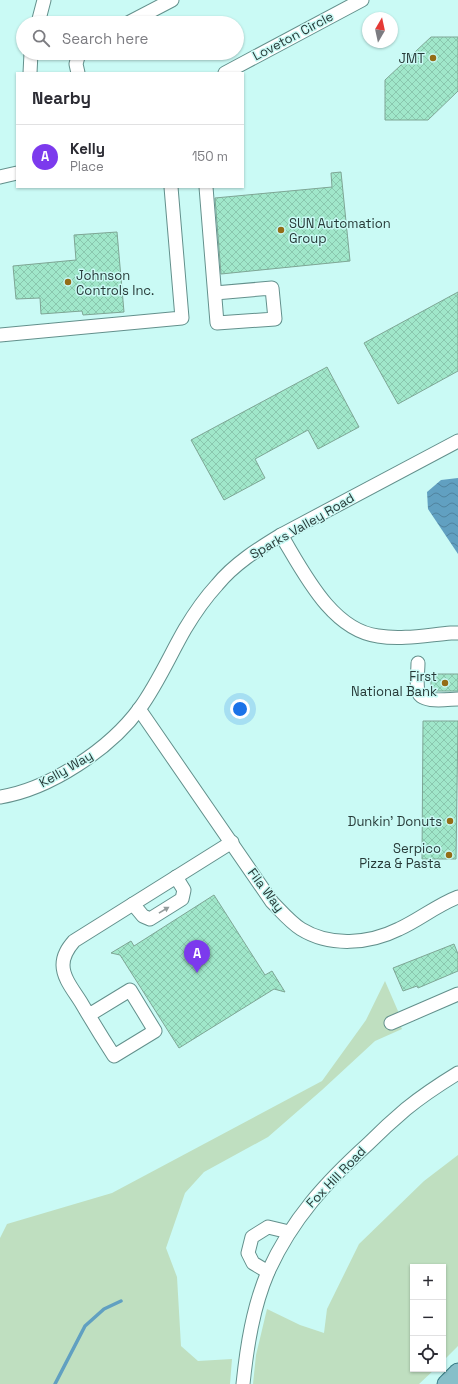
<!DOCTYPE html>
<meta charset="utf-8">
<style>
body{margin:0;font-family:"Space Grotesk",sans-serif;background:#f7f7f7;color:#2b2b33}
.controls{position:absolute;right:12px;bottom:12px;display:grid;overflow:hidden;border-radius:0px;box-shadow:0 1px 3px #0004}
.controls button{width:36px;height:36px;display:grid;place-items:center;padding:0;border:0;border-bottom:1px solid #e1e1e2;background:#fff;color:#2b2b33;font:20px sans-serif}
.compass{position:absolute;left:362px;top:12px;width:36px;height:36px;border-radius:50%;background:#fff;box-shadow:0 1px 3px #0004;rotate:9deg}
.you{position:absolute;left:240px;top:709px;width:14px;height:14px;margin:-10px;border:3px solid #fff;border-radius:50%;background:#1a73e8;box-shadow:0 0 0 6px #1a73e833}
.badge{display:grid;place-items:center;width:26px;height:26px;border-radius:50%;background:#7c3aed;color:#fff;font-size:13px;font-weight:700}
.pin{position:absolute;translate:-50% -33px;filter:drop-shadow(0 1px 2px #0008)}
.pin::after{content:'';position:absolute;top:21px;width:14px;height:12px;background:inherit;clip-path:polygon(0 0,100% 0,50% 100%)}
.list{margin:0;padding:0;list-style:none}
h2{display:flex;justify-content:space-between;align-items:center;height:52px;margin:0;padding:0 16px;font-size:17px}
h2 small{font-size:13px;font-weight:400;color:#7c7c81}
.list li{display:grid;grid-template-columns:26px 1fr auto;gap:12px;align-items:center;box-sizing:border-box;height:64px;padding:0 16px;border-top:1px solid #e1e1e2}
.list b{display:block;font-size:15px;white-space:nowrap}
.list p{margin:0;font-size:13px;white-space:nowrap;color:#7c7c81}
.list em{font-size:13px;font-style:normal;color:#7c7c81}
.icon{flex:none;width:22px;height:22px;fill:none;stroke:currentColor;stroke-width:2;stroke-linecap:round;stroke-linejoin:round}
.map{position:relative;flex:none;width:458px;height:1384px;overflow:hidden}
.search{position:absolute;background:#fff;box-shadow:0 1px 3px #0004;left:16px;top:16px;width:228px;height:44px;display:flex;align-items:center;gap:10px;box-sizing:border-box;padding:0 14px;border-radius:22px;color:#7c7c81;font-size:15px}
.panel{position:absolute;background:#fff;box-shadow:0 1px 3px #0004;left:16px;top:72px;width:228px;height:116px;border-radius:0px}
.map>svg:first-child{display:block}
.park{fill:#bfdfc0}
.water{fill:url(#water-waves)}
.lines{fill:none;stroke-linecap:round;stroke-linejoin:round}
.stream{stroke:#61a0c1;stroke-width:3.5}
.building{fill:url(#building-cross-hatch);stroke:#7ea695}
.minor-casing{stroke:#63908c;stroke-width:15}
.major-casing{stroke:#31757f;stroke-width:19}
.minor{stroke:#fff;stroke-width:13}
.major{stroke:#87bfc9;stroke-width:17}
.oneway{fill:#939c9c}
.poi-dot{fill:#946d16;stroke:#cafaf5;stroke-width:1.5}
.labels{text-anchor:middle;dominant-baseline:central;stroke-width:3;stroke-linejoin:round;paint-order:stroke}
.street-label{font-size:13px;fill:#273a38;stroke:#cafaf5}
.poi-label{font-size:13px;fill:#273a38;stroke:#cafaf5;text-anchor:end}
</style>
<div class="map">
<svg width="458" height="1384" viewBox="0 0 458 1384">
<defs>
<pattern id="water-waves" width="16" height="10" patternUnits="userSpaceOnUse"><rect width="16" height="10" fill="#61a0c1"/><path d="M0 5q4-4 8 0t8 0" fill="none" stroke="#50839e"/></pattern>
<pattern id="building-cross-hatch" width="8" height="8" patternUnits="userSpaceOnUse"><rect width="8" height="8" fill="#a0e7ca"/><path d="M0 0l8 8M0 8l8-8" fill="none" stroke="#8ac7ae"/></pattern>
</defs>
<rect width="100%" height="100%" fill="#cafaf5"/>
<g class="park">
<polygon points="385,981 401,1018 398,1020 402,1029 375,1041 322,1090 268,1137 204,1172 185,1193 166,1248 177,1277 181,1346 198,1361 232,1359 230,1384 0,1384 0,1238 7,1224 112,1193 322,1081 366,1020"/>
<polygon points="458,1155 458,1346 443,1361 443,1267 413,1267 413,1369 435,1369 419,1384 253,1384 256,1355 267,1309 300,1325 324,1333 327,1309 359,1244 424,1181"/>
</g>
<polygon class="water" points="458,478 458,554 428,509 427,492 441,480"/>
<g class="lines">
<polyline class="stream" points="55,1384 85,1326 104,1309 121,1301"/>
</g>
<g class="building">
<polygon points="431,37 458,37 458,91 428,120 385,120 385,80"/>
<polygon points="341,172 350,261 221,274 215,198 332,187 331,173"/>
<polygon points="117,232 124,312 83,315 82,311 41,314 40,298 16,299 13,266 76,260 74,235"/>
<polygon points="458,292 458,371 398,404 364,343"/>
<polygon points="327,367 359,427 318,449 308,430 255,459 265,478 224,500 191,440"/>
<rect x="431" y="674" width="27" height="17"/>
<polygon points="423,721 458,721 456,859 422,859"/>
<polygon points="214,895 265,975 272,971 285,992 274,989 179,1048 120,955 111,953 131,941 134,946"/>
<polygon points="454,944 458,954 458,971 418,988 417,986 403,991 393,968"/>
</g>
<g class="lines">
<g class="minor-casing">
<g id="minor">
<polyline points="38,23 44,0"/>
<polyline points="128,23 172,0"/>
<polyline points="30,73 31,53"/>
<polyline points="78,73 76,64 79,53"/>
<polyline points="225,73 362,0"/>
<polyline points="0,177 17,173"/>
<polyline points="206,187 217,323 275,319 272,288 215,293"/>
<polyline points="0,335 182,318 171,187"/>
<path d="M281,535c22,36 50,95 97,101 24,4 49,-1 73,-3h7"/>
<path d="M418,663c0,9 -2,20 0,28 3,13 30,8 40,8"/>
<path d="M139,709l133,193c9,9 18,20 29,27 29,18 68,15 98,0 20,-9 38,-24 59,-32"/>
<path d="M0,797c50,-8 110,-48 140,-89 18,-25 30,-53 45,-79 9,-15 20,-31 32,-44 17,-21 41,-36 64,-50l177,-94"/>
<polyline points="133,904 143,916 150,919 182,899 184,890 176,877"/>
<path d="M89,1015l41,-25 25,41 -41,25c-11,-17 -22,-35 -32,-52 -7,-12 -19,-25 -19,-39 0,-10 5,-17 11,-24l158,-99"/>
<polyline points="391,1023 458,994"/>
<polyline points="268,1272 253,1263 248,1253 252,1237 268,1227 289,1232"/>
<path d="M243,1384c4,-38 10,-77 25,-112 24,-53 58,-90 100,-128 12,-12 25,-24 38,-35 16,-13 34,-25 52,-36"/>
</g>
</g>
<g class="major-casing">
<polyline id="major" points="446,1384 458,1372"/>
</g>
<use href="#minor" class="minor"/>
<use href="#major" class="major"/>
</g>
<defs><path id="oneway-solid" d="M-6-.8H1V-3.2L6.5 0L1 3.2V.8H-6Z"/></defs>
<use class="oneway" href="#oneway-solid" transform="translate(164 910) rotate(-31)"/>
<g class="poi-dot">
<circle cx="433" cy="58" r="4"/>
<circle cx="281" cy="230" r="4"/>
<circle cx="68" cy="282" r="4"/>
<circle cx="445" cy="683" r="4"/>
<circle cx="450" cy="821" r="4"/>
<circle cx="449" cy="855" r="4"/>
</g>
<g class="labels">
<g class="street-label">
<text transform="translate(293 36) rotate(-28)">Loveton Circle</text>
<text transform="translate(302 526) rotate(-30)">Sparks Valley Road</text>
<text transform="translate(66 769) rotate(-30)">Kelly Way</text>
<text transform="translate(266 890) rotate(53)">Fila Way</text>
<text transform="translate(336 1177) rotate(-46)">Fox Hill Road</text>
</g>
<g class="poi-label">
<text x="425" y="58">JMT</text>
<text x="289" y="223" text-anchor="start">SUN Automation<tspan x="289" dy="15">Group</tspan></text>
<text x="76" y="275" text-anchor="start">Johnson<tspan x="76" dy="15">Controls Inc.</tspan></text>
<text x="437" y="676">First<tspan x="437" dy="15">National Bank</tspan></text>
<text x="442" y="821">Dunkin' Donuts</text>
<text x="441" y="848">Serpico<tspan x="441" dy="15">Pizza &amp; Pasta</tspan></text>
</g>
</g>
</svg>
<div class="controls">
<button>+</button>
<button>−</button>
<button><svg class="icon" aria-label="locate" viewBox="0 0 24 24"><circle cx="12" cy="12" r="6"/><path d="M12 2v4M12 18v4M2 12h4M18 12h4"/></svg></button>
</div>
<svg class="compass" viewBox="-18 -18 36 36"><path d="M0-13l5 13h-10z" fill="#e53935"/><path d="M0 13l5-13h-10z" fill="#7c7c81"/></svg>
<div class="you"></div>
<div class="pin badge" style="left:197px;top:973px">A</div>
<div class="search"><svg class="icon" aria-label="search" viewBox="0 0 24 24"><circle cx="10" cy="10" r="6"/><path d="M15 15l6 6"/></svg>Search here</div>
<section class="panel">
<h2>Nearby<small></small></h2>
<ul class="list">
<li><span class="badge">A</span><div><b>Kelly</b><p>Place</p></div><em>150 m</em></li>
</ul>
</section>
</div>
